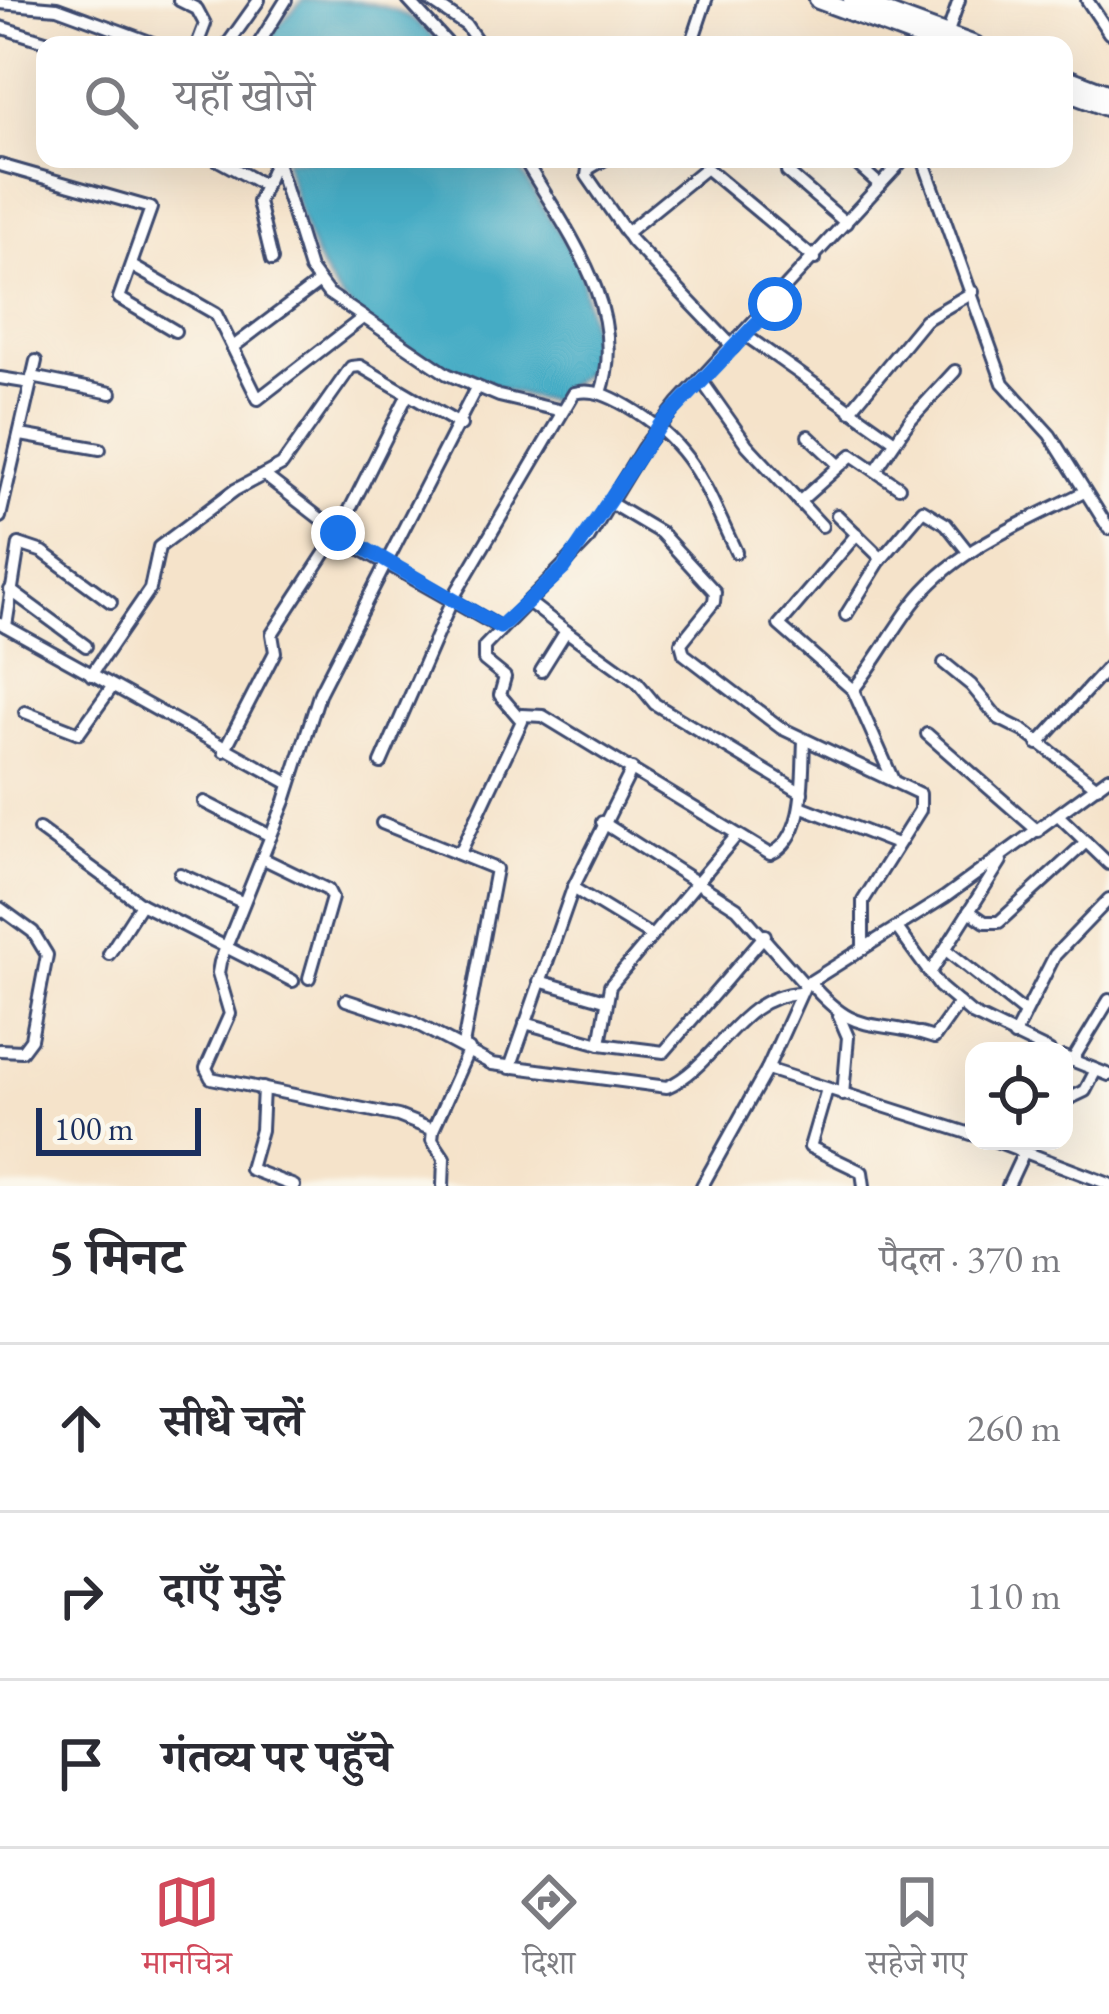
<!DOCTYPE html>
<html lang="hi">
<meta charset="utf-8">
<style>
body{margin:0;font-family:"EB Garamond","Noto Serif Devanagari",serif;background:#f2f2f3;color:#2b2b33}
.controls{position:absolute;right:36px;bottom:36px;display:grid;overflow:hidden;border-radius:24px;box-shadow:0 12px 48px #0002}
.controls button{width:108px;height:108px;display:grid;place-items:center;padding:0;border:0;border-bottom:3px solid #e1e1e2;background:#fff;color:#2b2b33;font:60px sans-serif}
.scale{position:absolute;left:36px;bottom:30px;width:165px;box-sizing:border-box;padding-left:12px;border:6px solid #1b2f5e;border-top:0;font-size:33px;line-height:42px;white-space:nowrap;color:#1b2f5e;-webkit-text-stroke:9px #fbf7ec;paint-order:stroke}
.stop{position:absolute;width:36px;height:36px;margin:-27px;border:9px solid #1a73e8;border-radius:50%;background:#fff}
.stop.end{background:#1a73e8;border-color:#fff;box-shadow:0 3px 12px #0008}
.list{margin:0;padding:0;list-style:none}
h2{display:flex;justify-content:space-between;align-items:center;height:156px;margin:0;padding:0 48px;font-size:51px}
h2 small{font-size:39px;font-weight:400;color:#7c7c81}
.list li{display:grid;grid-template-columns:78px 1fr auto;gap:36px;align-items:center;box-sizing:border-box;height:168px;padding:0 48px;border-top:3px solid #e1e1e2}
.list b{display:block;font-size:45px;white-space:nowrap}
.list em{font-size:39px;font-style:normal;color:#7c7c81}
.icon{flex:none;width:66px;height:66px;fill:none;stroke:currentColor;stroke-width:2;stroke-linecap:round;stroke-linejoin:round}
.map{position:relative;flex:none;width:1109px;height:1186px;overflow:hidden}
.search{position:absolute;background:#fff;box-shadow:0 12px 48px #0002;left:36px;right:36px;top:36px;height:132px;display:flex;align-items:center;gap:30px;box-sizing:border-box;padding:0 42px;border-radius:24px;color:#7c7c81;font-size:45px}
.sheet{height:660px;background:#fff}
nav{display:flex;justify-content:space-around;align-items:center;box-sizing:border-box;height:168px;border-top:3px solid #e1e1e2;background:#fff;font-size:33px;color:#7c7c81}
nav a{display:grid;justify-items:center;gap:6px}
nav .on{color:#d1495b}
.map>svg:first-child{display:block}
.water{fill:#45acc5;stroke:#306e92;stroke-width:3}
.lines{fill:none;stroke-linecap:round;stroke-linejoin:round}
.minor-casing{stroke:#3c4a6e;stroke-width:16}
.highway-casing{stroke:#3c4a6e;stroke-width:22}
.minor{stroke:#fff;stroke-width:10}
.highway{stroke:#fff;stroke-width:16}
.route{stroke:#1a73e8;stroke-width:15}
</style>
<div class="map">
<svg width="1109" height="1186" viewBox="0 0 1109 1186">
<rect width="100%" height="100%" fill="#fbf7ec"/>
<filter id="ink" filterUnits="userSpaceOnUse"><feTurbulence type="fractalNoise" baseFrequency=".00833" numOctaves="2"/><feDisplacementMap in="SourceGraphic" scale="24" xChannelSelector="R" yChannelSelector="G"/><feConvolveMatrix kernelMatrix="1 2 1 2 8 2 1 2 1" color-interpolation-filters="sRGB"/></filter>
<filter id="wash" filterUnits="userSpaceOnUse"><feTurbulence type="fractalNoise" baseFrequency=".004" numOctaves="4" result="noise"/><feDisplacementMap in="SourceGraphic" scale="48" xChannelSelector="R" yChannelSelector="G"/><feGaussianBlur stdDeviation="2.7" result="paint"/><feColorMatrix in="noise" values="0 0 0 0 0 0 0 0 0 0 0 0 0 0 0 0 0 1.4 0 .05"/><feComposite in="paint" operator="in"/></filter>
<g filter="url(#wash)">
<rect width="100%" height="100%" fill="#f5e3ca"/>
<g class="water">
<path d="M303,0c59,0 101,0 137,45h-171l6,-16z"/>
<path d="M284,159h229l67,107 16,89c-4,22 -32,26 -42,47 -64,-9 -189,-61 -225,-120 -22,-36 -35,-83 -45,-123z"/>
</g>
</g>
<g filter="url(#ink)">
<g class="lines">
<g class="minor-casing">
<g id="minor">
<polyline points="179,0 197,9 205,24 197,45"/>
<polyline points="408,0 449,45"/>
<polyline points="429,0 466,25 480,45"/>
<polyline points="1087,0 1109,33"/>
<polyline points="0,3 57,8 158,45"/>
<polyline points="0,27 58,45"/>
<polyline points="947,35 959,0"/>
<polyline points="227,45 259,0"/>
<polyline points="258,45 286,0"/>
<polyline points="691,45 706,0"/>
<polyline points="216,159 262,184"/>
<polyline points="276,159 310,269 328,293 447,374 499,396 562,411"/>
<path d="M524,159c41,70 105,150 77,234"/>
<polyline points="605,159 588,169 587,176 632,241 733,347"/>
<polyline points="851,159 880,185"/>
<polyline points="923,159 1003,383 1050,435 1109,529"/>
<polyline points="0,165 151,208 119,298 175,331"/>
<polyline points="787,172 846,223"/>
<polyline points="626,233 706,168 815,259"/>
<polyline points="272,260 258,202 276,160"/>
<polyline points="132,266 216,314 258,399 360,320"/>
<polyline points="745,335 895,441"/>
<polyline points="233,347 318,283"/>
<polyline points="32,377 111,393"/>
<polyline points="0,378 31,383"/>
<polyline points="701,380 747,445 822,526"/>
<polyline points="850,411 925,320 973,292"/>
<polyline points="21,435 100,449"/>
<polyline points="808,436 838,464"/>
<polyline points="876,470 910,420 955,371"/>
<polyline points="264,475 357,547 499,627"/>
<polyline points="799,502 852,455 899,487"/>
<polyline points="612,504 661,533 715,592 714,602 681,643 684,654 781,728 920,794 920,810 863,901 863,946"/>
<polyline points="837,515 881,558"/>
<polyline points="0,517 36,361"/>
<polyline points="857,534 779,625 853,690 893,780"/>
<polyline points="10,590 86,646"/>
<polyline points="531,604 566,631 541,671"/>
<polyline points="846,615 879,562 923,510 946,524 969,553"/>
<polyline points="0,623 290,784"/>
<polyline points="6,626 19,544 43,552 111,602"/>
<polyline points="566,631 637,682 655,704 802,793"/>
<polyline points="944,663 971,685 998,718 1024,731 1097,787"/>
<polyline points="91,675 150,589 159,547 235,490 282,465 351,367 360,366 461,425"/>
<path d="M853,690c22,-27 38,-57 59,-85 42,-56 112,-82 172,-113"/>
<polyline points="25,712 79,733 112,687"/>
<path d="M522,715l21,1 227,138c37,-15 32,-80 34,-113"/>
<polyline points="927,734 1038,831"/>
<polyline points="1038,744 1109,666"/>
<polyline points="224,751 275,652 272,634 338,533 407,396"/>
<path d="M381,763l72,-165 121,-205c20,-5 35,3 53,13 67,39 77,79 109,146"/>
<polyline points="204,802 271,836"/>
<polyline points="800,806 897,844"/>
<polyline points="1059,816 1109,864"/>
<polyline points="602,822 737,908 805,985"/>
<polyline points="382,823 496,869 463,1045"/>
<polyline points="39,829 141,904 293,981"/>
<polyline points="460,853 522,721 500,695 505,677 484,660 484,647 587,541 643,448 678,403 904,159"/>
<polyline points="262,858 328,890 332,898 309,978"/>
<polyline points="180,874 242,902"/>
<polyline points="573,888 650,935"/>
<polyline points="0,908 33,932 47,955 31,1039 22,1051 0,1050"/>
<polyline points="969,911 985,922 999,922 1086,842"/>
<polyline points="897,928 940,987 972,1014 1049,1051"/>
<polyline points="946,950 1024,1012"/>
<polyline points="109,954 141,904"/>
<polyline points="932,970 1001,861"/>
<polyline points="539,981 605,1000"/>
<path d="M809,982c50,58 60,34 125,56l25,-35"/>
<path d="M346,1000l67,22 79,42 175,23c50,-22 71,-91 132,-94"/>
<polyline points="839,1016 848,1037 843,1095"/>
<polyline points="525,1023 600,1044 664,1052 765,935"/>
<polyline points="1014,1036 1055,955 1109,899"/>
<polyline points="600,1044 610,986 737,835"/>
<polyline points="1064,1057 1109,1075"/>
<polyline points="1072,1061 1109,1000"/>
<polyline points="510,1068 573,888 632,769"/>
<polyline points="767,1069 974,1135"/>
<polyline points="263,1088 261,1130 250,1169 294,1186"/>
<polyline points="827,1089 810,1147 862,1172 864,1186"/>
<polyline points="1064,1101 1085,1091 1096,1070"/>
<polyline points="433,1130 398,1116 211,1078 206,1068 230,1014 218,973 220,962 285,801 320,692 476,388"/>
<polyline points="996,1141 1109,1184"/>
<polyline points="443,1186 444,1158 432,1140 433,1130 469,1049"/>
<polyline points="702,1186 767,1069 805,985 945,897 1109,777"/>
<polyline points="1008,1186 1029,1141"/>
</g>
</g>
<g class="highway-casing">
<g id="highway">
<polyline points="818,0 940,45"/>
<polyline points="852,0 975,45"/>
<polyline points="1064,77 1109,94"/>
<polyline points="1064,91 1109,108"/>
</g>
</g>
<use href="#minor" class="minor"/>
<use href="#highway" class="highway"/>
</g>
</g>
<g class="lines" filter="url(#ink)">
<polyline class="route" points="338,533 500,627 564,568 660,425 775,304"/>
</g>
</svg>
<div class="controls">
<button><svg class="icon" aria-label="locate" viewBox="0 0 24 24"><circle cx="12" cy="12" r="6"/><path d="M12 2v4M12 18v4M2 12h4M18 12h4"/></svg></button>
</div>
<div class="scale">100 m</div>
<div class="stop" style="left:775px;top:304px"></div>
<div class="stop end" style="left:338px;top:533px"></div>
<div class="search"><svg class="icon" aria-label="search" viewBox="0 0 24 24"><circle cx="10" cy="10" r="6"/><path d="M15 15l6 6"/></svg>यहाँ खोजें</div>
</div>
<section class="sheet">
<h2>5 मिनट<small>पैदल · 370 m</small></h2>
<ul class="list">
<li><svg class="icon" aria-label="ahead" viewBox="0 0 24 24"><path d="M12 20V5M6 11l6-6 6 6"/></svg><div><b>सीधे चलें</b></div><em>260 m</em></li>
<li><svg class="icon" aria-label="right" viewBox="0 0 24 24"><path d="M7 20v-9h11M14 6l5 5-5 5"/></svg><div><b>दाएँ मुड़ें</b></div><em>110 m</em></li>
<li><svg class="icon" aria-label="arrive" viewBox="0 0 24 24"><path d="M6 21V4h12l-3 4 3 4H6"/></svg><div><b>गंतव्य पर पहुँचे</b></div></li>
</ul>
</section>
<nav>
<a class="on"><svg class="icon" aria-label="map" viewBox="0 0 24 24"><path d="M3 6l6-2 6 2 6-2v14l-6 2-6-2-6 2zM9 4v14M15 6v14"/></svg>मानचित्र</a>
<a><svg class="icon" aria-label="directions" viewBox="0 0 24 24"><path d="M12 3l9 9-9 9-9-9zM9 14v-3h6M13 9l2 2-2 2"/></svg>दिशा</a>
<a><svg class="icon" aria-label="saved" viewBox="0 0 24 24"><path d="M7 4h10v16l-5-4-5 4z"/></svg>सहेजे गए</a>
</nav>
